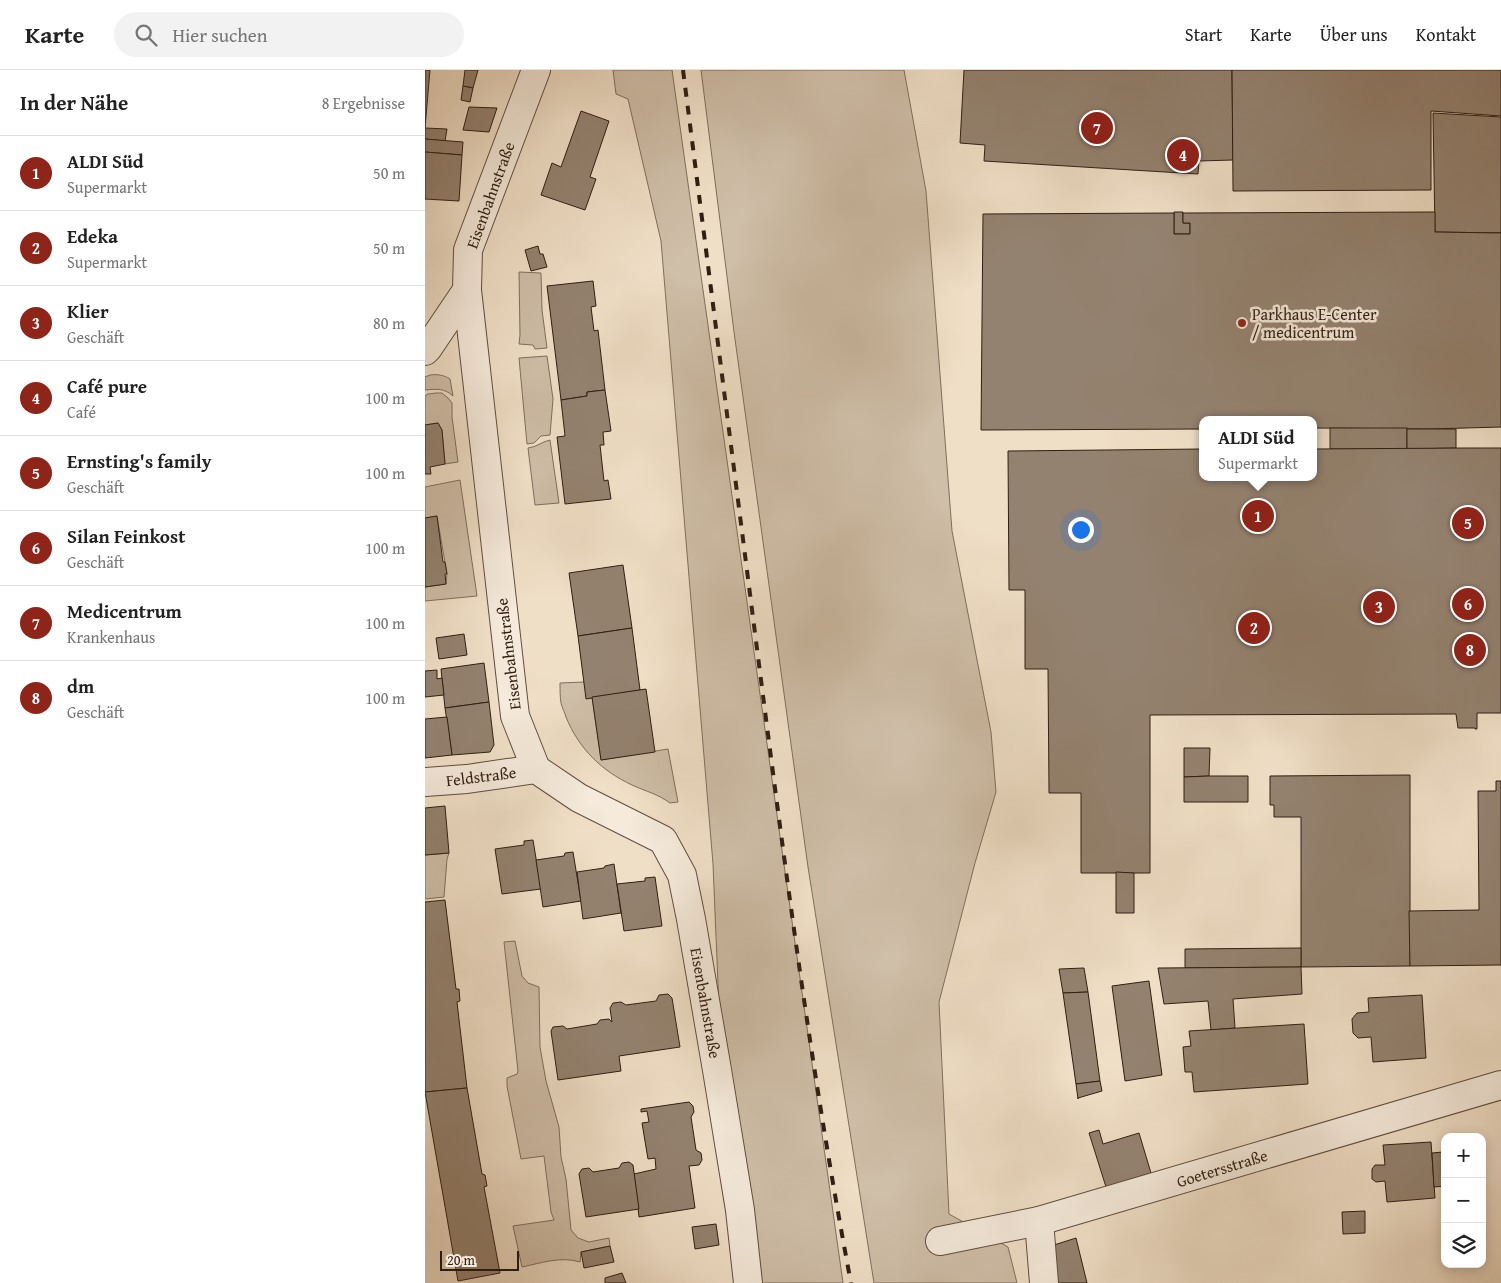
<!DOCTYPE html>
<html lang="de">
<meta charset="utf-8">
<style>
body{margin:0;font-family:"Gentium Book Plus",serif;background:#f2f2f2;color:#222}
.controls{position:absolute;right:15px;bottom:15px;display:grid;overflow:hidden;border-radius:10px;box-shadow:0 2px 12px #0003}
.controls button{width:45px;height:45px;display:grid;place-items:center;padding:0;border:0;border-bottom:1px solid #e0e0e0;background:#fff;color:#222;font:25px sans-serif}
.scale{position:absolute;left:15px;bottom:12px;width:79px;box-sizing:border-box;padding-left:5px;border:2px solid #301e12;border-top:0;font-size:14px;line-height:18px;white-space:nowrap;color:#301e12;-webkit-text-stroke:4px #f5eadb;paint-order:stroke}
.you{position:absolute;left:655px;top:459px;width:18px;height:18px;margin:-12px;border:4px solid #fff;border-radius:50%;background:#1a73e8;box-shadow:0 0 0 8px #1a73e833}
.badge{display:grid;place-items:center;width:32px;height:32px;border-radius:50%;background:#8f2418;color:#fff;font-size:16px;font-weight:700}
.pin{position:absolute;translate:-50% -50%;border:2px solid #fff;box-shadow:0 1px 5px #0006}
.popup{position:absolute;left:774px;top:346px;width:118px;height:65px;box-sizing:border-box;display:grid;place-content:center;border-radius:10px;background:#fff;filter:drop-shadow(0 1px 4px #0005);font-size:16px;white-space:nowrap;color:#767676}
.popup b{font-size:19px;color:#222}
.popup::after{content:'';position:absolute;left:50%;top:100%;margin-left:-10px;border:10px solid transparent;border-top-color:#fff}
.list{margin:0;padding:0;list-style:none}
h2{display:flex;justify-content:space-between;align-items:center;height:65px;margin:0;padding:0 20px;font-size:21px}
h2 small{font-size:16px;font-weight:400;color:#767676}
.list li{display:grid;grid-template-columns:32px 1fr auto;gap:15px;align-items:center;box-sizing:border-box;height:75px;padding:0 20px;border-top:1px solid #e0e0e0}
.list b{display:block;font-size:19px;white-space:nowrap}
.list p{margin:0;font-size:16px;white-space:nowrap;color:#767676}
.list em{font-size:16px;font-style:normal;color:#767676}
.icon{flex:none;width:28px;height:28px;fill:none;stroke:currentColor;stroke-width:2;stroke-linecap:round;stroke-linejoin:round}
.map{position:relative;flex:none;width:1076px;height:1213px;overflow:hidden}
header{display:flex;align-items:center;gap:30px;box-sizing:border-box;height:70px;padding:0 25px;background:#fff;border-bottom:1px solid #e0e0e0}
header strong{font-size:24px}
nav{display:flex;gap:28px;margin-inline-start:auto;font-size:18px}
.search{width:350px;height:45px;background:#f2f2f2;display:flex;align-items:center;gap:12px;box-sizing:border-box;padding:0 18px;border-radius:28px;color:#767676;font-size:19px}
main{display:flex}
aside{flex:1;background:#fff}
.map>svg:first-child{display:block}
.green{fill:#cfbea8;stroke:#806e5d}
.building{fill:#948270;stroke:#301e12}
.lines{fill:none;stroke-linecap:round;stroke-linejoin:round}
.minor-casing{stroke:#604e3f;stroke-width:30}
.minor{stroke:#f5eadb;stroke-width:28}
.rail{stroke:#301e12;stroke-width:4;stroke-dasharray:9 9;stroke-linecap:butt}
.poi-dot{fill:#8f2418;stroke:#f5eadb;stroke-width:2}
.labels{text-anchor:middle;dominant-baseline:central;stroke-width:5;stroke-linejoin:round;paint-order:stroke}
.street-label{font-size:16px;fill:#301e12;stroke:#f5eadb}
.poi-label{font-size:16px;fill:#301e12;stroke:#f5eadb;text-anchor:start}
</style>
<header>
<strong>Karte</strong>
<div class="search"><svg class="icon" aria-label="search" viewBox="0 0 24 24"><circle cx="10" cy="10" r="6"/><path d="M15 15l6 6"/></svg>Hier suchen</div>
<nav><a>Start</a><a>Karte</a><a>Über uns</a><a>Kontakt</a></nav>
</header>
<main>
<aside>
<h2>In der Nähe<small>8 Ergebnisse</small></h2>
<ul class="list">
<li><span class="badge">1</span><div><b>ALDI Süd</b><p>Supermarkt</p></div><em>50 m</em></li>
<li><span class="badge">2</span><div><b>Edeka</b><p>Supermarkt</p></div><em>50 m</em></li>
<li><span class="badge">3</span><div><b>Klier</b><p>Geschäft</p></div><em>80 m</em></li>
<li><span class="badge">4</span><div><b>Café pure</b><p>Café</p></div><em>100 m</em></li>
<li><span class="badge">5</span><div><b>Ernsting's family</b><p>Geschäft</p></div><em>100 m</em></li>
<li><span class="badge">6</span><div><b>Silan Feinkost</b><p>Geschäft</p></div><em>100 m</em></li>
<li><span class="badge">7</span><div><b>Medicentrum</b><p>Krankenhaus</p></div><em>100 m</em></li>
<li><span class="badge">8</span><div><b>dm</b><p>Geschäft</p></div><em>100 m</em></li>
</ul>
</aside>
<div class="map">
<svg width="1076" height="1213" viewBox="0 0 1076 1213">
<rect width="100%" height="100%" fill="#f0dfc7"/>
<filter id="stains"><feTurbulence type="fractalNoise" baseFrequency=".004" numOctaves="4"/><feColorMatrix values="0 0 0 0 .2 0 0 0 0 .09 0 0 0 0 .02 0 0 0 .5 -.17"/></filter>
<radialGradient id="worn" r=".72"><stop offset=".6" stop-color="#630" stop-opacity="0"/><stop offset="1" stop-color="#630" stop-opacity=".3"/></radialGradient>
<g class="green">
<polygon points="188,0 247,0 418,1213 333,1213 294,938 288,794 236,171 203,29 191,24"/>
<polygon points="276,0 479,0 501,121 527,461 566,662 571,722 550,793 514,932 524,1144 583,1177 592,1213 449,1213 383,797 309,262"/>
<polygon points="94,202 116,203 117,240 122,278 110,279 108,275 94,274 95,265"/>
<polygon points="122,286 128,329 125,365 116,366 109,373 102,374 94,288"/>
<path d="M5,305c7,-1 14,0 20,4l3,17c-9,-8 -16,-7 -28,-6v-13z"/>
<polygon points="11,323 17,323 23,328 27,333 27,347 33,392 20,394 17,360 13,353 0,355 0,326 3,324"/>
<path d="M125,370l9,63 -24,2 -7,-57c9,-1 13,-6 22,-8z"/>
<polygon points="35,410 52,526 0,531 0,517 21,514 22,504 12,446 0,448 0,417"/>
<path d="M159,612l8,15 9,63 67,-11 10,53 -8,1c-12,-9 -25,-12 -38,-18 -30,-14 -53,-36 -66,-68 -1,-4 -4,-9 -5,-14 -1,-6 -1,-13 -1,-20z"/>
<polygon points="24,783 22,789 19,827 0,829 0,785"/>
<path d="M90,871l7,35 6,7 11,4 1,60 6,34 13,46 2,30 5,22 5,51 7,8 11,4 20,-4 1,8 -29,6 -1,10c-19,-6 -39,1 -58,5l-9,-41 41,-6 -3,-8 -7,-56 -23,3 -14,-73v-8l10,-4 1,-3 -14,-129z"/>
</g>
<g class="building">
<polygon points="0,0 5,0 0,58"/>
<polygon points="40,0 53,0 48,18 38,16"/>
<polygon points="539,0 807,0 808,90 774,91 773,104 559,91 560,75 535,73"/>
<polygon points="807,0 1076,0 1076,46 1006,41 1006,120 808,121"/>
<polygon points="38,16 48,18 45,32 36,30"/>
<polygon points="44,37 72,38 64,62 38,60"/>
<polygon points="156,41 184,51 165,107 171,109 160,140 116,125 127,93 136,97"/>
<polygon points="1008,43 1076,47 1076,163 1010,162"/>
<polygon points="0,58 22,59 20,71 0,69"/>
<polygon points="0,69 38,72 37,85 0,82"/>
<polygon points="0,82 37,85 34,131 0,129"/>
<polygon points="749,142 758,142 758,153 765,153 765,164 749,164"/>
<polygon points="1010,142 1010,162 1076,163 1076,357 1005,359 888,358 888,350 778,350 778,359 556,360 558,144 749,143 749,164 765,164 765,153 758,153 758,143"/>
<polygon points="113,176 115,184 118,184 122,197 106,201 100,180"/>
<polygon points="168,211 171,236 166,237 169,261 173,260 180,320 162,322 162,326 136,330 122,216"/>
<polygon points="180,320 186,361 178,362 179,375 175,375 179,411 183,410 186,429 140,434 132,367 140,366 136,330 162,326 162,322"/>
<polygon points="13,353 17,360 20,394 5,397 6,404 0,404 0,355"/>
<rect x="905" y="358" width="77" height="21"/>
<polygon points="982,359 1031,359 1031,378 982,379"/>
<polygon points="1041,378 1076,378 1076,643 1052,643 1052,659 1050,659 1050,658 1033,658 1031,644 725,645 725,803 656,803 656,723 624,723 623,599 600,599 600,520 584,520 583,381 778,379 778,407 888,407 888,379"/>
<polygon points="12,446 18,492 20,492 22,504 20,504 21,514 0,517 0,448"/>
<polygon points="198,495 207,558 153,566 144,503"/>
<polygon points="207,558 215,620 161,629 153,566"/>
<polygon points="39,564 42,585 14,589 11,568"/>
<polygon points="59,593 64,632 20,638 16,599"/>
<polygon points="12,600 12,609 17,608 19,625 0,627 0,601"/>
<polygon points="221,619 230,682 176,690 167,627"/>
<polygon points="64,632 69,675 65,682 27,685 20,638"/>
<polygon points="22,647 27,685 0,688 0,649"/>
<polygon points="759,678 785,678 784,706 759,707"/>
<polygon points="985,705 985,896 876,897 876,747 849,747 849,735 845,735 845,706"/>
<polygon points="784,706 823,706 823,732 759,732 759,707"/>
<polygon points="1071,711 1076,711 1076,895 985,896 984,841 1054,840 1053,721 1071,721"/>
<polygon points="20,736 24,783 0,785 0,738"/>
<polygon points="108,770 116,819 77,824 70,779 99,775 99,771"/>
<polygon points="148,782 156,831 118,837 111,790 139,786 140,783"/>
<polygon points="189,794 196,843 158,849 152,802 179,798 180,796"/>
<polygon points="691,802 709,803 709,843 691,843"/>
<polygon points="230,807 237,856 199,861 192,814 220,811 220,808"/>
<polygon points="20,830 31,919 34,919 35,931 32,932 42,1018 0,1022 0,832"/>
<polygon points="876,878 876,897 760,898 760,879"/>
<polygon points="876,897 877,924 808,929 810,958 786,960 783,931 739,934 733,898"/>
<polygon points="659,898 663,922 638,923 634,899"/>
<polygon points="724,911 737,1005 700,1011 687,916"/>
<polygon points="663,922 675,1011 651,1014 638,923"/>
<polygon points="243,924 247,928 255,977 194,986 196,1001 133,1010 126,961 128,957 138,956 142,959 172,954 175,950 184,949 187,952 185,938 188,933 196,932 201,935 231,931 234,925"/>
<polygon points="997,925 1001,988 948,992 946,967 933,968 928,963 927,949 932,943 944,942 943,928"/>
<polygon points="879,954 883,1014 769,1022 767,1002 760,1002 758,977 766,976 764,961"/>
<polygon points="675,1011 677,1021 653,1028 653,1029 651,1014"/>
<polygon points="42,1018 57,1104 60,1105 62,1116 59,1117 75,1203 33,1211 0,1022"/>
<polygon points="264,1032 268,1036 269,1042 266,1047 271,1080 276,1083 277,1090 274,1095 264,1096 270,1138 214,1147 209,1104 231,1099 230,1088 223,1089 217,1053 224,1052 222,1041 216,1042 216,1039"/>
<polygon points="674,1060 678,1074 714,1063 726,1103 681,1117 664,1063"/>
<polygon points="1006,1072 1010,1128 962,1132 960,1111 951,1112 947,1109 947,1099 950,1095 960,1095 958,1075"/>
<polygon points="1018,1082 1020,1116 1009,1117 1007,1083"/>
<polygon points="204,1092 208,1095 214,1139 161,1147 154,1104 157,1099 164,1098 168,1102 194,1098 197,1093"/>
<polygon points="940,1141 940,1163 918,1164 917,1142"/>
<polygon points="291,1154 294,1175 270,1179 267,1157"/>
<polygon points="651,1168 662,1213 633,1213 629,1175"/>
<polygon points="185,1176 189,1192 159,1198 156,1182"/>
<polygon points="197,1203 201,1213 180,1213 180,1208"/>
</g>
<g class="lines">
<g class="minor-casing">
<g id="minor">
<polyline points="111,0 43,180 42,220 90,646 111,699 154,728 238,770 257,805 266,849 292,1000 315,1140 323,1213"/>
<polyline points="0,281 3,278 42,220"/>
<polyline points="0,712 42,709 111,699"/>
<polyline points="614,1151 619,1213"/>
<polyline points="515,1171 614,1151 1076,1015"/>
</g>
</g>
<use href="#minor" class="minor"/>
<path class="rail" d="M258,0c26,203 52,407 78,610 26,202 52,403 90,603"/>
</g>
<circle class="poi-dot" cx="817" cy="253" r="5"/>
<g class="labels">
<g class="street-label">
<text transform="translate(65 125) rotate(-70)">Eisenbahnstraße</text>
<text transform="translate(83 584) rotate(-97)">Eisenbahnstraße</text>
<text transform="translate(56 706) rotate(-7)">Feldstraße</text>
<text transform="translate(281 933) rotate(80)">Eisenbahnstraße</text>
<text transform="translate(797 1098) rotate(-17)">Goetersstraße</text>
</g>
<g class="poi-label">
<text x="827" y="244">Parkhaus E-Center<tspan x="827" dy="18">/ medicentrum</tspan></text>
</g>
</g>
<rect width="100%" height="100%" filter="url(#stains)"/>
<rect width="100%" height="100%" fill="url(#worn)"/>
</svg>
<div class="controls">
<button>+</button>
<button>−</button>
<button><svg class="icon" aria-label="layers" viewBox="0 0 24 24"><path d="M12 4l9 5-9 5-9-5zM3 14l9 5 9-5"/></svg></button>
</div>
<div class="scale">20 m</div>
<div class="you"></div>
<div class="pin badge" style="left:833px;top:446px">1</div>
<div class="popup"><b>ALDI Süd</b>Supermarkt</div>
<div class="pin badge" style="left:829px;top:558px">2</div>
<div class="pin badge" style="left:954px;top:537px">3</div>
<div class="pin badge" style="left:758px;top:85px">4</div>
<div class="pin badge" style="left:1043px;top:453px">5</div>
<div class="pin badge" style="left:1043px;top:534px">6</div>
<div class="pin badge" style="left:672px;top:58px">7</div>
<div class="pin badge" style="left:1045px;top:580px">8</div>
</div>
</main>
